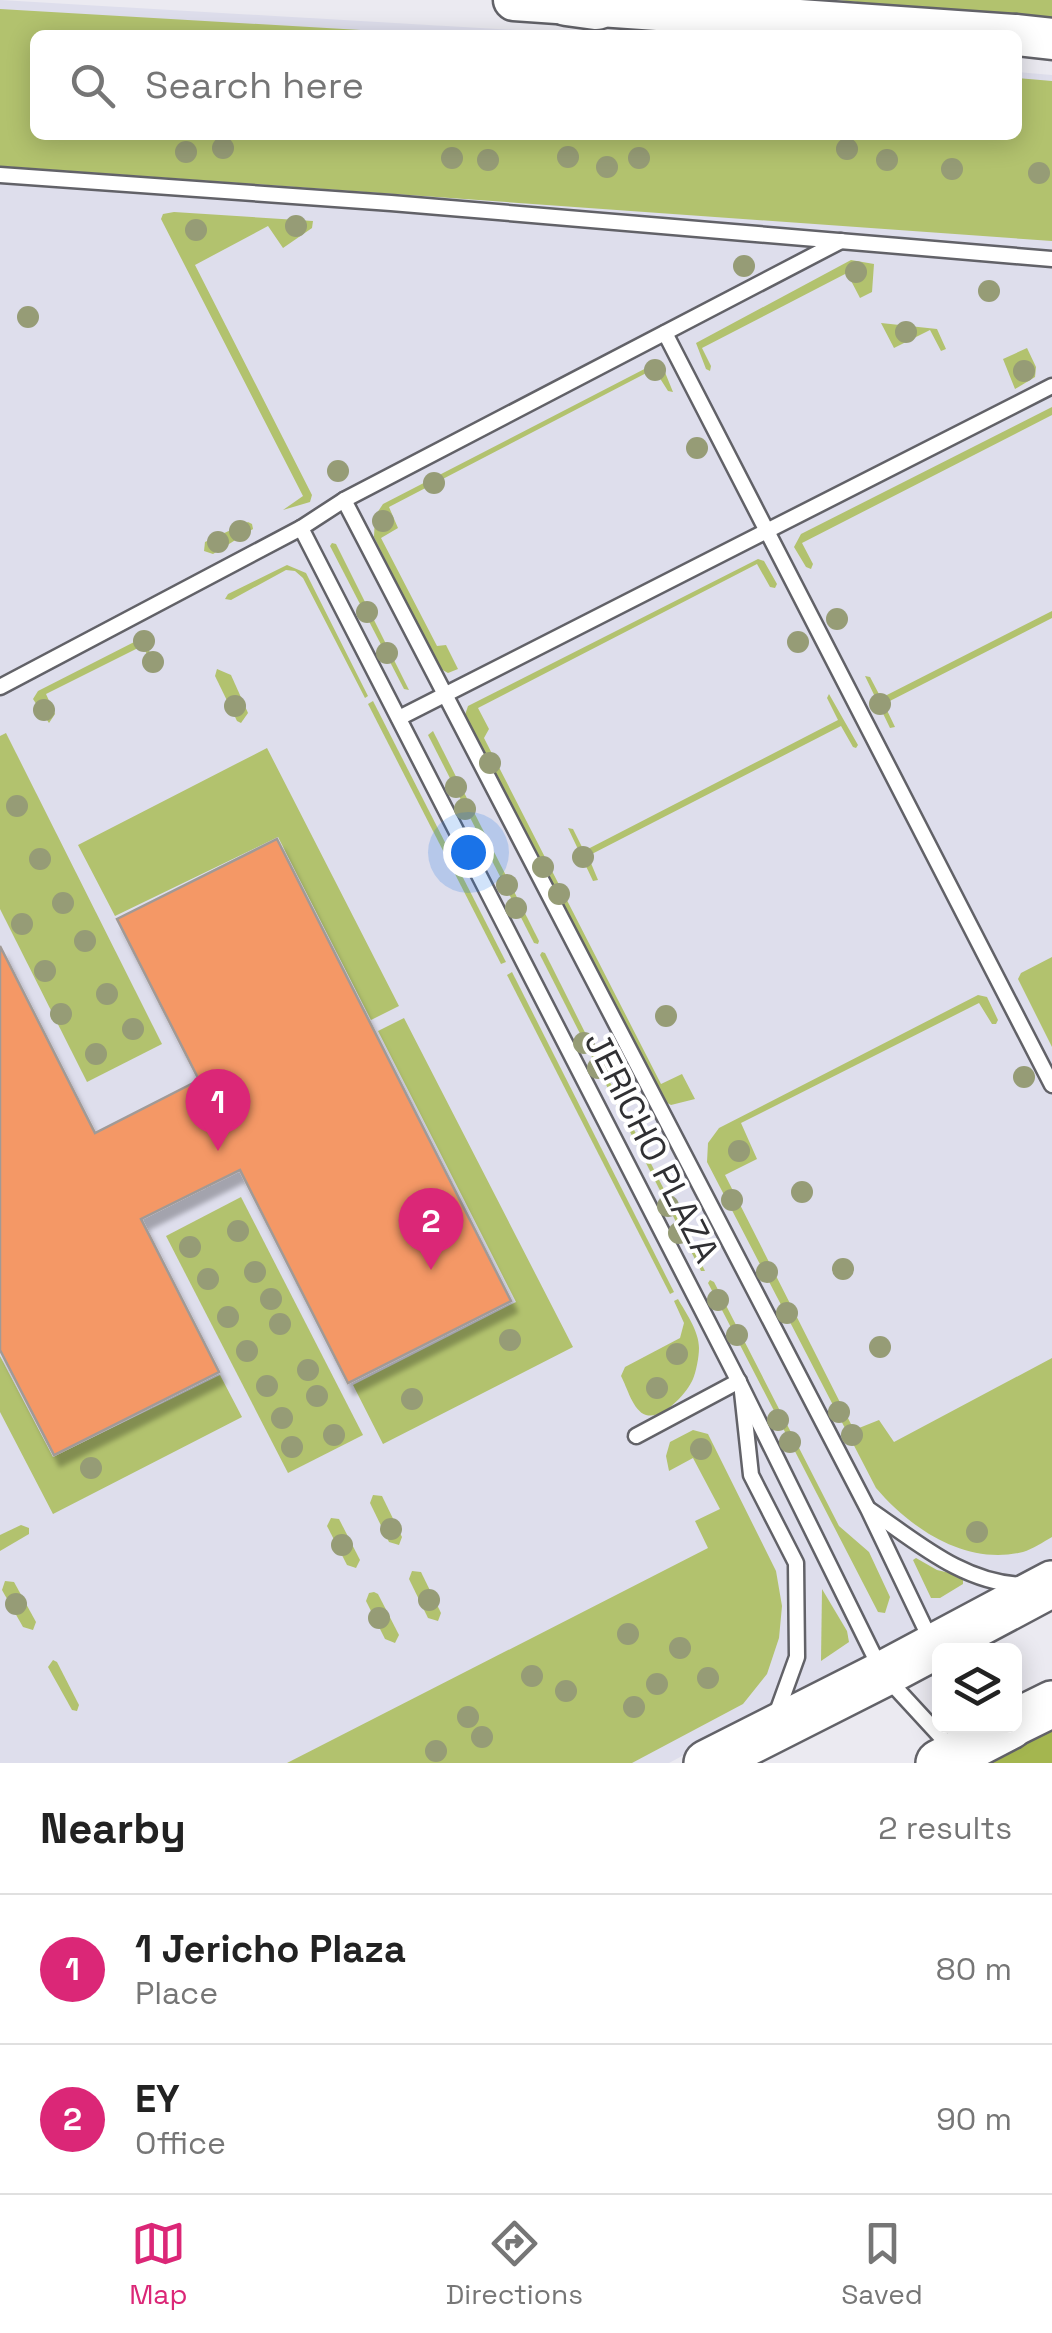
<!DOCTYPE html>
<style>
body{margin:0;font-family:"Space Grotesk",sans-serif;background:#f2f2f2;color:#222}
.controls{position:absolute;right:30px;bottom:30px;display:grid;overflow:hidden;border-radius:15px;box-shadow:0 5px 25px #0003}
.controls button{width:90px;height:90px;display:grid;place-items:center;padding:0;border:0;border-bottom:2px solid #e0e0e0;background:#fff;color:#222;font:50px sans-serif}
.you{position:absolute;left:468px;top:852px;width:35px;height:35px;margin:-25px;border:8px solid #fff;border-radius:50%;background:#1a73e8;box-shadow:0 0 0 15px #1a73e833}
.badge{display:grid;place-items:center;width:65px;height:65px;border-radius:50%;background:#db2777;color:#fff;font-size:32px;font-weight:700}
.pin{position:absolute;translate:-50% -82px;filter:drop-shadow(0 2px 5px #0008)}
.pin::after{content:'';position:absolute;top:52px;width:35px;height:30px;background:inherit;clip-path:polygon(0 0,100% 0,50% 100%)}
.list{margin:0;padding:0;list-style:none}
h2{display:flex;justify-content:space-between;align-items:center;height:130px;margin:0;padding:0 40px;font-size:42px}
h2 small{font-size:32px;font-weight:400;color:#767676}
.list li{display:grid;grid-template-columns:65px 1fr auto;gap:30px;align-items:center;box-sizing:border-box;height:150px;padding:0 40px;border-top:2px solid #e0e0e0}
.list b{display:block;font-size:38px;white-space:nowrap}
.list p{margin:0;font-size:32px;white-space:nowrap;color:#767676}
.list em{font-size:32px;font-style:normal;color:#767676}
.icon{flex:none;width:55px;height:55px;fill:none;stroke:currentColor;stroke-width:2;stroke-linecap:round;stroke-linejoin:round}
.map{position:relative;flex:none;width:1052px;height:1763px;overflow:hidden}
.search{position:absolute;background:#fff;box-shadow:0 5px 25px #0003;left:30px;right:30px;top:30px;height:110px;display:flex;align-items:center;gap:25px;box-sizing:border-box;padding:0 35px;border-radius:15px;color:#767676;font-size:38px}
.sheet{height:430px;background:#fff}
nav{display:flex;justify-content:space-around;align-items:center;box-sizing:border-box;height:140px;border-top:2px solid #e0e0e0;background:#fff;font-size:28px;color:#767676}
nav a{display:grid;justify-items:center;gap:5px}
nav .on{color:#db2777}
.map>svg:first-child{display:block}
.built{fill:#dedeec}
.green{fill:#b2c26e}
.forest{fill:#a4b64f}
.building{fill:#f49866;stroke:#a19a96;stroke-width:2.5;filter:url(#shadow)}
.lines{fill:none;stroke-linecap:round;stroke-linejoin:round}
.service-casing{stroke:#626268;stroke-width:19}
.secondary-casing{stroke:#626268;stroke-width:45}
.primary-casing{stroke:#626268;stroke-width:50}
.motorway-casing{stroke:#626268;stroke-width:55}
.service{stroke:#fff;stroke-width:14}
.secondary{stroke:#fff;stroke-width:40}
.primary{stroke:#fff;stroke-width:45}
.motorway{stroke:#fff;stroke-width:50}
.tree{fill:#969c76}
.labels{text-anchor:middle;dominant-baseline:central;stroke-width:8;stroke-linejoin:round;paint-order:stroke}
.street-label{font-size:35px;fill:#303033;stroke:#fff}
</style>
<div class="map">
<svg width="1052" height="1763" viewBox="0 0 1052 1763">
<defs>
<filter id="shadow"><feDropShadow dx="6" dy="11" stdDeviation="2.5" flood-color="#0004"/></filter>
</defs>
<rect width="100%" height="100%" fill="#ebeaf1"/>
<polygon class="built" points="0,0 602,35 35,35 35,135 1017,135 1017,72 1052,75 1052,1558 669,1763 0,1763"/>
<g class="green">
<polygon points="836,0 1052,0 1052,20"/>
<polygon points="0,9 446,35 35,35 35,135 1017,135 1017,78 1052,81 1052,241 0,166"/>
<polygon points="174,212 313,221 312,228 283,248 268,226 195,265 312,495 310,502 283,510 303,496 161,219 163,214"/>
<polygon points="851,260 874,264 872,292 860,298 847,273 702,348 711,366 710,371 706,369 696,343"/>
<polygon points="881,323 937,329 946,349 941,351 930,330 894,348"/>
<polygon points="1027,348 1036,367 1035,377 1015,389 1003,359"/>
<polygon points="656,363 662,365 673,392 668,391 654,369 389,507 398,528 381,538 437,646 446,645 458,669 448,673 439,668 374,537 375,516 383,504"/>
<polygon points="1052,407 1052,415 802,543 813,564 811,569 806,567 794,547 801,534"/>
<polygon points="248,522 252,524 253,529 213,554 204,551 205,542"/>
<polygon points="332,543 336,544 409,690 404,689 330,546"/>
<polygon points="758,559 764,561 777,584 775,588 770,587 757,564 478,708 489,729 484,738 661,1084 682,1074 695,1099 671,1105 660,1099 464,718 468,706"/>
<polygon points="287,565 306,573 368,696 365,698 303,578 295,571 286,570 231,600 225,599 228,594"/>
<polygon points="1052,611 1052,618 884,704 895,727 890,728 865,676 870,677 881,698"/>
<polygon points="142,638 158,667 157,670 142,646 46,694 55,714 49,723 33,699 38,691"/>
<polygon points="217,669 231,675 248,713 241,723 237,721 215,676"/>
<polygon points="829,694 858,745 856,748 853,747 841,726 588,856 598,880 593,881 568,828 573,829 584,851 838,720 827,698"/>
<polygon points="373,701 506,962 501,964 368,704"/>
<polygon points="433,731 539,941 538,944 534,943 428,735"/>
<polygon points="6,733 162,1044 87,1082 0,909 0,736"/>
<polygon points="267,748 399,1006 371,1020 278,837 115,916 78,845"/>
<polygon points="542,952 545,953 705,1271 701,1271 540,955"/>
<polygon points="1052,957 1052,1047 1018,979 1021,973"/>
<polygon points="512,972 674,1292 670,1294 507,975"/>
<path d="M978,995l9,2 11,23 -2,4h-4l-13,-21 -238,120 16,36 -32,16 129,255 25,-10 15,22 158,-84v179c-9,5 -19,12 -29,15 -57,14 -112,-23 -147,-64l-169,-326 1,-19 11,-15z"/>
<polygon points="404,1018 573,1347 383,1444 353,1385 516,1302 378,1031"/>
<polygon points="241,1197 363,1435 288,1473 166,1236"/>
<polygon points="710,1280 714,1282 839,1526 869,1552 890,1597 885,1613 878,1612 708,1283"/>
<path d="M678,1299c8,14 21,32 21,49 0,9 -3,24 -6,31 -6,14 -30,41 -47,36 -13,-4 -19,-28 -25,-39l4,-9 55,-29 4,-15 -10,-22z"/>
<polygon points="0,1356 53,1457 220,1375 242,1417 53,1514 0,1412"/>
<polygon points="693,1430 708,1434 776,1571 782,1606 779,1638 767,1674 743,1704 632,1763 287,1763 708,1548 695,1521 720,1509 693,1458 669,1471 666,1456 670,1442"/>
<polygon points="373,1495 382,1496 402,1537 399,1545 389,1542 370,1503"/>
<polygon points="331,1518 339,1519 360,1560 356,1568 347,1565 327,1526"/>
<polygon points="21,1525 29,1528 29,1534 0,1551 0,1535"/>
<polygon points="916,1558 937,1570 963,1576 963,1584 940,1598 931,1598 913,1560"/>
<polygon points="412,1571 421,1572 441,1613 438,1621 428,1618 409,1579"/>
<polygon points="5,1581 14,1582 36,1622 33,1630 23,1627 2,1590"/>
<polygon points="822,1589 847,1631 849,1642 821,1661"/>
<polygon points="374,1592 378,1594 399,1635 395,1643 385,1639 366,1601 369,1593"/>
<polygon points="53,1660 57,1662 79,1705 77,1711 72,1710 48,1667"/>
</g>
<polygon class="forest" points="1052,1704 1052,1763 943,1763"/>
<polygon class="building" points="277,839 511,1301 348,1383 240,1170 141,1219 219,1372 54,1455 0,1350 0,946 95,1133 199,1080 117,919"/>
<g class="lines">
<g class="service-casing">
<g id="service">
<polyline points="0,175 391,203 1052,259"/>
<polyline points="665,333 1052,1085"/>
<polyline points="344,500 868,1509 934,1647 940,1672"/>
<polyline points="301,528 741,1386 883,1674 953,1750"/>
<polyline points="0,687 301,528 344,500 841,241"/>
<polyline points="399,718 1052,386"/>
<polyline points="742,1392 751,1475 796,1563 797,1657 776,1715"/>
<polyline points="636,1436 739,1381"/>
<path d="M870,1510c47,32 94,74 154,75"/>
</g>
</g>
<g class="secondary-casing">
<g id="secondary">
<polyline points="514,0 1014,35"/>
<polyline points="1017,35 1052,39"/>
</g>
</g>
<g class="primary-casing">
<g id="primary">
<polyline points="1014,1723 1052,1704"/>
<polyline points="707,1763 883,1674 1052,1584"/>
<polyline points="939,1763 1010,1726"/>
</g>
</g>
<g class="motorway-casing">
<polyline id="motorway" points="567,0 596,4"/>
</g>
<use href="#service" class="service"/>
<use href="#secondary" class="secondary"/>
<use href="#primary" class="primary"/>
<use href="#motorway" class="motorway"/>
</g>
<g class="tree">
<circle cx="223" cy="148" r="11"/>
<circle cx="847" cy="149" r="11"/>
<circle cx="186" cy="152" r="11"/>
<circle cx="568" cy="157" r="11"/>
<circle cx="452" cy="158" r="11"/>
<circle cx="639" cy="158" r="11"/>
<circle cx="488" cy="160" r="11"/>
<circle cx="887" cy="160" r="11"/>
<circle cx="607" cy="167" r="11"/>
<circle cx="952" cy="169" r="11"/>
<circle cx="1039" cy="173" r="11"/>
<circle cx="296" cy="226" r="11"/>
<circle cx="196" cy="230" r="11"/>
<circle cx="744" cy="266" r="11"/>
<circle cx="856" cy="272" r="11"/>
<circle cx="989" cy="291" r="11"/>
<circle cx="28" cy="317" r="11"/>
<circle cx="906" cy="332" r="11"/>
<circle cx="655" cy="370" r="11"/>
<circle cx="1024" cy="371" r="11"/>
<circle cx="697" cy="448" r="11"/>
<circle cx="338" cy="471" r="11"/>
<circle cx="434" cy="483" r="11"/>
<circle cx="383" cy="521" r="11"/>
<circle cx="240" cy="531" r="11"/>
<circle cx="218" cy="542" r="11"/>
<circle cx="367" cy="612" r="11"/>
<circle cx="837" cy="619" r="11"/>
<circle cx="144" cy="641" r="11"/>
<circle cx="798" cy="642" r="11"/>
<circle cx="387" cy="653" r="11"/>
<circle cx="153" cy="662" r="11"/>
<circle cx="880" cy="704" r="11"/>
<circle cx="235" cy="706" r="11"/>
<circle cx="44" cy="710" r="11"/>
<circle cx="490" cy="763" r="11"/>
<circle cx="456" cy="787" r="11"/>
<circle cx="17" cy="806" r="11"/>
<circle cx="465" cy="809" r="11"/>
<circle cx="583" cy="857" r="11"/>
<circle cx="40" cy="859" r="11"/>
<circle cx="543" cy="867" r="11"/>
<circle cx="507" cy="885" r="11"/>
<circle cx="559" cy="894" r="11"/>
<circle cx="63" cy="903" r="11"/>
<circle cx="516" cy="908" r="11"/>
<circle cx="22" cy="924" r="11"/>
<circle cx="85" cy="941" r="11"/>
<circle cx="45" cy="971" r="11"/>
<circle cx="107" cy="994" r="11"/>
<circle cx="61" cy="1014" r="11"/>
<circle cx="666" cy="1016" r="11"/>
<circle cx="133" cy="1029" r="11"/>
<circle cx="584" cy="1043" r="11"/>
<circle cx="96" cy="1054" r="11"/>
<circle cx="598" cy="1068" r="11"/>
<circle cx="1024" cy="1077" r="11"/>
<circle cx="739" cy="1151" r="11"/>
<circle cx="802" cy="1192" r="11"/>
<circle cx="732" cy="1200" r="11"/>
<circle cx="668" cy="1206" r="11"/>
<circle cx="238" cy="1231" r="11"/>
<circle cx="679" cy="1233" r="11"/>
<circle cx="190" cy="1247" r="11"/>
<circle cx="843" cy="1269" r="11"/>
<circle cx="255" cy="1272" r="11"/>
<circle cx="767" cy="1272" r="11"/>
<circle cx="208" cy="1279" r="11"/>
<circle cx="271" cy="1299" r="11"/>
<circle cx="718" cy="1300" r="11"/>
<circle cx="787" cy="1313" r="11"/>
<circle cx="228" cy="1317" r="11"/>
<circle cx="280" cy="1324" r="11"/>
<circle cx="737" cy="1335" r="11"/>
<circle cx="510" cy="1340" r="11"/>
<circle cx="880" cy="1347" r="11"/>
<circle cx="247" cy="1351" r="11"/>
<circle cx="677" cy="1354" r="11"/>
<circle cx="308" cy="1370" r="11"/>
<circle cx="267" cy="1386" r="11"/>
<circle cx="657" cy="1388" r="11"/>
<circle cx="317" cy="1396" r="11"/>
<circle cx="412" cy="1399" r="11"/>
<circle cx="839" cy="1412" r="11"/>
<circle cx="282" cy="1418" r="11"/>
<circle cx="778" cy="1420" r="11"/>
<circle cx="334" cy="1435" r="11"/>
<circle cx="852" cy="1435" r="11"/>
<circle cx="790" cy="1442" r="11"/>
<circle cx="292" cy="1447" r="11"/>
<circle cx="701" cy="1449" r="11"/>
<circle cx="91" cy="1468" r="11"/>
<circle cx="391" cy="1529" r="11"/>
<circle cx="977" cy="1532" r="11"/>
<circle cx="342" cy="1545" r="11"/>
<circle cx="429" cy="1600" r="11"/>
<circle cx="16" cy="1604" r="11"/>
<circle cx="379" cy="1618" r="11"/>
<circle cx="628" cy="1634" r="11"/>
<circle cx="680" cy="1648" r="11"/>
<circle cx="532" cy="1676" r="11"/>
<circle cx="708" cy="1678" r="11"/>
<circle cx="657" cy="1684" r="11"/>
<circle cx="566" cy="1691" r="11"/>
<circle cx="634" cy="1707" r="11"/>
<circle cx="468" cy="1717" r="11"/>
<circle cx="482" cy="1737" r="11"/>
<circle cx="436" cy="1751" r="11"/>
</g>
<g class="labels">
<g class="street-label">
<text transform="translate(652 1147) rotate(63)">JERICHO PLAZA</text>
</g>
</g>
</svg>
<div class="controls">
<button><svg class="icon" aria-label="layers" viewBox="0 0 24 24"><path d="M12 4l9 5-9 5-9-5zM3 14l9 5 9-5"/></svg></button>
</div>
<div class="you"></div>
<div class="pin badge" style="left:218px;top:1151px">1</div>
<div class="pin badge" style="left:431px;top:1270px">2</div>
<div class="search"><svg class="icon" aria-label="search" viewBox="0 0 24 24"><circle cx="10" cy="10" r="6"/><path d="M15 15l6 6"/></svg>Search here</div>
</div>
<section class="sheet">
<h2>Nearby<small>2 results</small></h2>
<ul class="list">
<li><span class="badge">1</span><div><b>1 Jericho Plaza</b><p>Place</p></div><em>80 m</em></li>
<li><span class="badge">2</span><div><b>EY</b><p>Office</p></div><em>90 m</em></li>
</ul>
</section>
<nav>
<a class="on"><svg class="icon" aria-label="map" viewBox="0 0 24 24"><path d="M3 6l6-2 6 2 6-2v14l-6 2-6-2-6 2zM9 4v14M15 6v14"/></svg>Map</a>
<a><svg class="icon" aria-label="directions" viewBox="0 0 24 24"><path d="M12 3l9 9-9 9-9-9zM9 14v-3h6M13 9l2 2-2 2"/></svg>Directions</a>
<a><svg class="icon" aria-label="saved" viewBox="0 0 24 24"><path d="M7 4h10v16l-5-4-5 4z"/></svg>Saved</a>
</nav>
